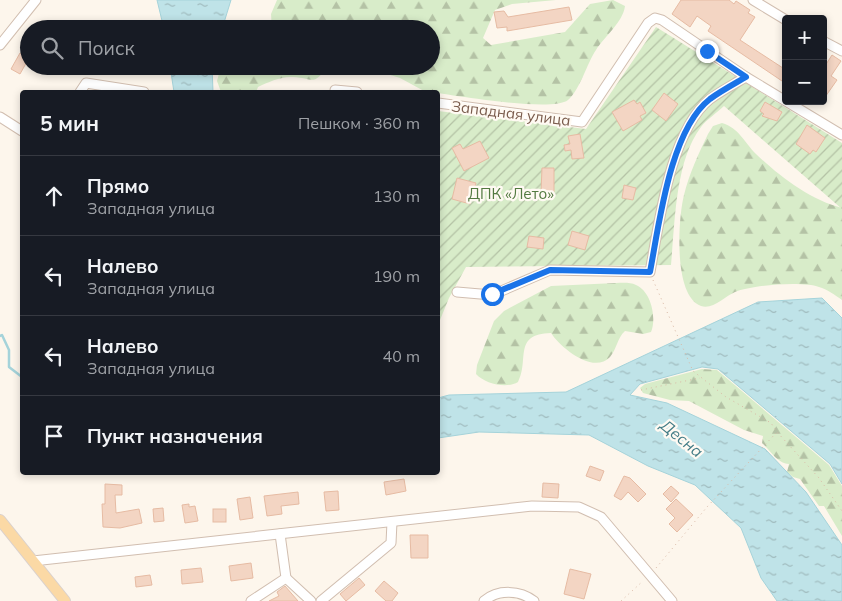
<!DOCTYPE html>
<html lang="ru">
<meta charset="utf-8">
<style>
body{margin:0;font-family:Mulish,sans-serif;background:#242831;color:#f1f3f6}
.controls{position:absolute;right:15px;top:15px;display:grid;overflow:hidden;border-radius:5px;box-shadow:0 2px 8px #0003}
.controls button{width:45px;height:45px;display:grid;place-items:center;padding:0;border:0;border-bottom:1px solid #363941;background:#171b24;color:#f1f3f6;font:25px sans-serif}
.stop{position:absolute;width:15px;height:15px;margin:-11px;border:4px solid #1a73e8;border-radius:50%;background:#fff}
.stop.end{background:#1a73e8;border-color:#fff;box-shadow:0 1px 5px #0008}
.list{margin:0;padding:0;list-style:none}
h2{display:flex;justify-content:space-between;align-items:center;height:65px;margin:0;padding:0 20px;font-size:21px}
h2 small{font-size:16px;font-weight:400;color:#9ea1a6}
.list li{display:grid;grid-template-columns:32px 1fr auto;gap:15px;align-items:center;box-sizing:border-box;height:80px;padding:0 20px;border-top:1px solid #363941}
.list b{display:block;font-size:19px;white-space:nowrap}
.list p{margin:0;font-size:16px;white-space:nowrap;color:#9ea1a6}
.list em{font-size:16px;font-style:normal;color:#9ea1a6}
.icon{flex:none;width:28px;height:28px;fill:none;stroke:currentColor;stroke-width:2;stroke-linecap:round;stroke-linejoin:round}
.map{position:relative;flex:none;width:842px;height:601px;overflow:hidden}
.search{position:absolute;background:#171b24;box-shadow:0 2px 8px #0003;left:20px;top:20px;width:420px;height:55px;display:flex;align-items:center;gap:12px;box-sizing:border-box;padding:0 18px;border-radius:28px;color:#9ea1a6;font-size:19px}
.panel{position:absolute;background:#171b24;box-shadow:0 2px 8px #0003;left:20px;top:90px;width:420px;height:385px;border-radius:5px}
.map>svg:first-child{display:block}
.forest{fill:url(#forest-firs)}
.garden{fill:url(#garden-furrows)}
.water{fill:url(#water-ripples);stroke:#a5d3da}
.lines{fill:none;stroke-linecap:round;stroke-linejoin:round}
.stream{stroke:#a5d3da;stroke-width:2.5}
.building{fill:#f3d5c3;stroke:#e6bba3}
.minor-casing{stroke:#d1beb0;stroke-width:11}
.major-casing{stroke:#dad1cd;stroke-width:12}
.path{stroke:#d9b8a5;stroke-width:1;stroke-dasharray:1 4;stroke-linecap:butt}
.minor{stroke:#fff;stroke-width:9}
.major{stroke:#fbd9a5;stroke-width:10}
.route{stroke:#1a73e8;stroke-width:6}
.labels{text-anchor:middle;dominant-baseline:central;stroke-width:4.5;stroke-linejoin:round;paint-order:stroke}
.street-label{font-size:15px;fill:#7a5c4d;stroke:#fffaf3}
.park-label{font-size:15px;fill:#537a41;stroke:#fffaf3}
.water-label{font-size:16px;font-style:italic;fill:#437c86;stroke:#fffaf3}
</style>
<div class="map">
<svg width="842" height="601" viewBox="0 0 842 601">
<defs>
<pattern id="forest-firs" width="22" height="20" patternUnits="userSpaceOnUse" patternTransform="scale(1.25)"><rect width="22" height="20" fill="#d8ecc9"/><path d="M5 1l3.5 6h-7zM16 11l3.5 6h-7z" fill="#b4c2a5"/></pattern>
<pattern id="garden-furrows" width="10" height="10" patternUnits="userSpaceOnUse" patternTransform="scale(1.25)"><rect width="10" height="10" fill="#d8ecc9"/><path d="M-1 1l2-2M0 10L10 0M9 11l2-2" fill="none" stroke="#b4c2a5"/></pattern>
<pattern id="water-ripples" width="26" height="14" patternUnits="userSpaceOnUse" patternTransform="scale(1.25)"><rect width="26" height="14" fill="#bfe3e8"/><path d="M2 4q2-2 4 0t4 0M15 11q2-2 4 0t4 0" fill="none" stroke="#a0bbbe"/></pattern>
</defs>
<rect width="100%" height="100%" fill="#fdf6ec"/>
<g class="forest">
<path d="M277,0h279l-44,4 -17,6 -12,28 8,7 74,-13 25,-28 23,-4 12,6c-2,16 -20,30 -29,44 -9,13 -16,40 -28,50 -16,13 -121,-6 -144,-9l-24,-13 -38,-12h69v-37h-159l-1,-15z"/>
<path d="M221,66h106c-13,21 -14,12 -34,11 -11,-1 -25,5 -35,10l-2,5h-35l-4,-11z"/>
<path d="M722,123c17,5 22,19 34,31 23,22 54,46 86,54v92c-7,-5 -15,-11 -23,-13 -17,-6 -67,-2 -84,5 -10,4 -22,18 -34,14 -28,-10 -23,-88 -17,-111 5,-21 15,-42 24,-61l5,-8z"/>
<path d="M616,283c6,0 14,-1 20,2 15,6 21,33 15,47l-8,2 -18,-3c-8,7 -8,18 -15,26 -17,18 -50,-10 -59,-24 -39,1 -21,27 -33,49 -11,7 -33,2 -42,-8l1,-9 17,-44 10,-10 47,-25z"/>
<path d="M702,369l15,1 112,95 13,21v50l-18,-30h-5l-19,-27 -7,-2 -6,-5 2,-8c-12,-1 -18,-13 -27,-21l1,-7 -19,-6 -55,-29 -19,-1 -27,-7 -3,-5 5,-4z"/>
</g>
<path class="garden" d="M656,27l186,116v66l-118,-103c-7,7 -17,13 -23,21 -26,34 -26,96 -30,138l-205,2 -17,31 -9,22h-2v-209l148,18z"/>
<g class="water">
<polygon points="157,0 231,0 222,29 164,29"/>
<polygon points="170,66 212,66 213,92 174,92"/>
<polygon points="822,298 842,318 842,484 830,464 718,369 702,367 640,384 630,395 667,403 765,449 806,492 842,545 842,601 777,601 761,578 741,528 695,485 648,466 589,435 479,432 438,438 438,398 449,395 566,392 758,302"/>
</g>
<g class="lines">
<polyline class="stream" points="0,336 2,335 9,350 9,367 22,377"/>
</g>
<g class="building">
<polygon points="681,0 729,0 734,4 736,1 750,10 748,13 755,17 740,40 786,70 782,81 708,31 711,26 697,16 690,27 672,14"/>
<polygon points="569,7 572,20 507,31 507,27 497,28 494,12 504,11 508,17"/>
<polygon points="20,53 29,58 20,74 11,69"/>
<polygon points="832,55 841,61 831,76 837,80 823,100 823,69"/>
<polygon points="664,93 678,104 666,121 652,110"/>
<polygon points="634,100 637,104 640,102 646,113 640,116 642,120 623,131 612,112"/>
<polygon points="765,102 782,112 777,121 762,116 764,114 760,111"/>
<polygon points="807,125 825,138 816,152 813,150 810,154 796,144"/>
<polygon points="580,134 584,158 572,159 571,150 565,151 564,145 570,144 568,136"/>
<polygon points="480,141 489,158 464,171 452,148 460,144 463,149"/>
<polygon points="542,168 554,168 554,192 541,192"/>
<polygon points="457,178 476,183 470,204 452,199"/>
<polygon points="624,185 636,188 633,200 622,198"/>
<polygon points="572,231 589,236 585,250 568,245"/>
<polygon points="529,236 544,238 543,249 527,247"/>
<polygon points="590,466 604,471 600,481 586,476"/>
<polygon points="624,476 630,478 646,494 638,502 628,492 621,500 614,496"/>
<polygon points="404,479 406,491 386,495 384,482"/>
<polygon points="543,483 559,484 558,498 542,497"/>
<polygon points="105,484 122,485 122,495 115,495 116,513 139,509 142,523 120,528 103,527 102,504 105,504"/>
<polygon points="671,486 679,493 671,502 663,494"/>
<polygon points="338,491 339,510 326,511 324,492"/>
<polygon points="298,492 299,504 281,506 282,514 267,516 264,496"/>
<polygon points="250,497 253,518 240,520 237,499"/>
<polygon points="676,499 693,515 677,532 669,524 675,518 666,509"/>
<polygon points="189,504 189,507 195,506 198,521 185,523 182,505"/>
<polygon points="163,508 164,521 154,522 153,509"/>
<rect x="213" y="509" width="13" height="13"/>
<polygon points="410,535 428,535 428,558 411,558"/>
<polygon points="251,563 253,578 231,581 229,566"/>
<polygon points="201,568 203,582 182,584 181,570"/>
<polygon points="570,569 591,574 584,599 564,594"/>
<polygon points="150,575 152,585 136,587 135,577"/>
<polygon points="359,578 365,585 346,601 340,594"/>
<polygon points="384,581 398,593 392,601 386,601 375,591"/>
<polygon points="285,586 298,601 269,601 279,596 277,592"/>
</g>
<g class="lines">
<g class="minor-casing">
<g id="minor">
<polyline points="753,0 786,20"/>
<polyline points="823,41 842,51"/>
<polyline points="0,45 36,0"/>
<polyline points="80,92 86,83 144,92"/>
<polyline points="335,92 335,90 357,92"/>
<polyline points="438,103 582,122 648,23 655,18 662,20 746,77 842,135"/>
<polyline points="0,117 22,131"/>
<path d="M457,292l35,3 58,-25 100,2c9,-48 20,-141 60,-173 11,-8 24,-15 36,-22"/>
<polyline points="33,561 532,506 579,507 601,517 672,601"/>
<polyline points="286,578 311,601"/>
<polyline points="251,601 286,578 280,534"/>
<polyline points="321,601 391,543 392,522"/>
<path d="M484,601c14,-12 36,-11 50,0"/>
</g>
</g>
<g class="major-casing">
<polyline id="major" points="0,520 65,601"/>
</g>
<g class="path">
<polyline points="653,280 693,371 726,397 771,423 777,432 819,478 842,511"/>
<polyline points="641,390 700,378"/>
<polyline points="656,568 707,507 776,433"/>
<polyline points="621,601 643,581"/>
</g>
<use href="#minor" class="minor"/>
<use href="#major" class="major"/>
</g>
<g class="lines">
<path class="route" d="M492,294l58,-24 100,2c9,-47 20,-142 60,-173 11,-8 24,-15 36,-22l-39,-26"/>
</g>
<g class="labels">
<g class="street-label">
<text transform="translate(511 113) rotate(7)">Западная улица</text>
</g>
<g class="park-label">
<text x="511" y="193">ДПК «Лето»</text>
</g>
<g class="water-label">
<text transform="translate(682 438) rotate(39)">Десна</text>
</g>
</g>
</svg>
<div class="controls">
<button>+</button>
<button>−</button>
</div>
<div class="stop" style="left:492px;top:294px"></div>
<div class="stop end" style="left:707px;top:51px"></div>
<div class="search"><svg class="icon" aria-label="search" viewBox="0 0 24 24"><circle cx="10" cy="10" r="6"/><path d="M15 15l6 6"/></svg>Поиск</div>
<section class="panel">
<h2>5 мин<small>Пешком · 360 m</small></h2>
<ul class="list">
<li><svg class="icon" aria-label="ahead" viewBox="0 0 24 24"><path d="M12 20V5M6 11l6-6 6 6"/></svg><div><b>Прямо</b><p>Западная улица</p></div><em>130 m</em></li>
<li><svg class="icon" aria-label="left" viewBox="0 0 24 24"><path d="M17 20v-9H6M10 6l-5 5 5 5"/></svg><div><b>Налево</b><p>Западная улица</p></div><em>190 m</em></li>
<li><svg class="icon" aria-label="left" viewBox="0 0 24 24"><path d="M17 20v-9H6M10 6l-5 5 5 5"/></svg><div><b>Налево</b><p>Западная улица</p></div><em>40 m</em></li>
<li><svg class="icon" aria-label="arrive" viewBox="0 0 24 24"><path d="M6 21V4h12l-3 4 3 4H6"/></svg><div><b>Пункт назначения</b></div></li>
</ul>
</section>
</div>
